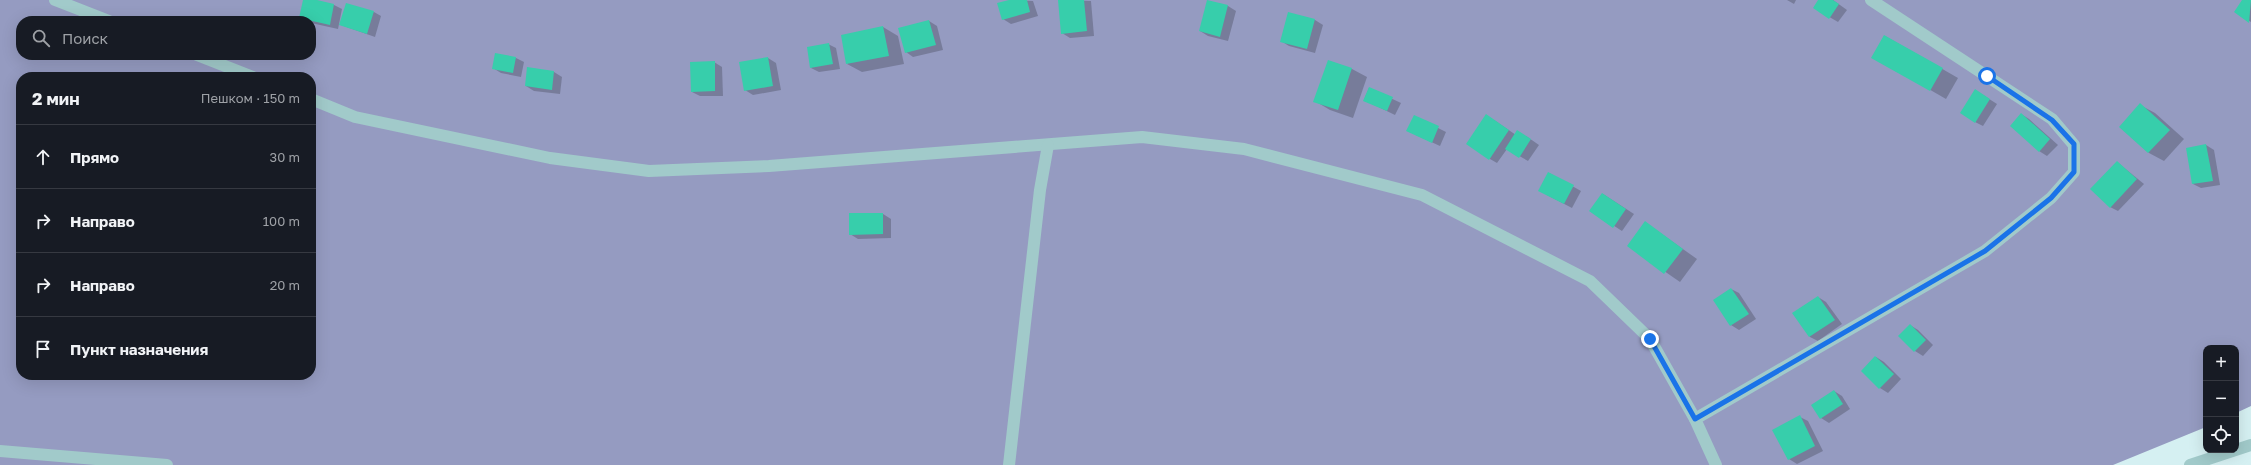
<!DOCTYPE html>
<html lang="ru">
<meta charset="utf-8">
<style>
body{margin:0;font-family:"Golos Text",sans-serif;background:#242831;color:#f1f3f6}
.controls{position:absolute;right:12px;bottom:12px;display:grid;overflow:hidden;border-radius:8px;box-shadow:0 4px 16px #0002}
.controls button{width:36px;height:36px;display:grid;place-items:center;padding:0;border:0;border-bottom:1px solid #363941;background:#171b24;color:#f1f3f6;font:20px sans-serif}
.stop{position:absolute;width:12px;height:12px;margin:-9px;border:3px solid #1a73e8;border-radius:50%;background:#fff}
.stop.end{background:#1a73e8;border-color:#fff;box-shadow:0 1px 4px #0008}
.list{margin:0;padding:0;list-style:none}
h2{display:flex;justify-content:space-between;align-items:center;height:52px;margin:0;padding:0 16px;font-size:17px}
h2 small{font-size:13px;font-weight:400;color:#9ea1a6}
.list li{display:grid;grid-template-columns:26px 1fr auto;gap:12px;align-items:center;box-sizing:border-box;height:64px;padding:0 16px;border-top:1px solid #363941}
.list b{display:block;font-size:15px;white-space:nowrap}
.list em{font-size:13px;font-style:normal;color:#9ea1a6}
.icon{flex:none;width:22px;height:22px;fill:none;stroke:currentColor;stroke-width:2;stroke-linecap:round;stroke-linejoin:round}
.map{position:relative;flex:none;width:2251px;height:465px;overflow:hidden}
.search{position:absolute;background:#171b24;box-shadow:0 4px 16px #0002;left:16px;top:16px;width:300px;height:44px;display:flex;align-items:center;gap:10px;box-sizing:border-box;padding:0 14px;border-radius:16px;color:#9ea1a6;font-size:15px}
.panel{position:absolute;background:#171b24;box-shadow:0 4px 16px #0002;left:16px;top:72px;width:300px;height:308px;border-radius:16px}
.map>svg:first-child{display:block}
.green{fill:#959bc1;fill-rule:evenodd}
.shadow{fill:#0003}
.building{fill:#37ceab}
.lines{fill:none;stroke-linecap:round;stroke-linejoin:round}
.lane{stroke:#a1caca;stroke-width:12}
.route{stroke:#1a73e8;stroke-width:5}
</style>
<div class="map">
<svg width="2251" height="465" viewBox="0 0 2251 465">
<rect width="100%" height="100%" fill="#d5f0f2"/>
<path class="green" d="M0,0h2251v406l-15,7v-65h-30v79l-93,38h-2113zM21,21h290v34h-290zM21,77h290v298h-290z"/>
<g class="shadow">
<polygon points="304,0 334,5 342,9 338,29 311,23 311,21 300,18"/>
<polygon points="1013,0 1033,1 1038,16 1011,24 1003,19"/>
<polygon points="1059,0 1091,1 1094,36 1070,38 1062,33"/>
<polygon points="1787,0 1796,0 1794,4"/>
<polygon points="1820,0 1833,0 1847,10 1838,22 1814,8"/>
<polygon points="2244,0 2251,0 2251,22 2235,12"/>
<polygon points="1208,1 1228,6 1236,11 1228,41 1208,36 1200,31"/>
<polygon points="374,12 381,16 375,37 341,25"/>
<polygon points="1289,13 1315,20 1323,25 1315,53 1289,46 1281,41"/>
<polygon points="929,21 937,26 943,50 913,57 906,52"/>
<polygon points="883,27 898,36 904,64 862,72 847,64"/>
<polygon points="1885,36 1958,78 1946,99 1873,57"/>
<polygon points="828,44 836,48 840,69 819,72 811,68"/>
<polygon points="516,58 524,62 521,77 501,73 493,68"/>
<polygon points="768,58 776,63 781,90 753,95 745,90"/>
<polygon points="1329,61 1352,69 1367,77 1353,118 1330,110 1315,101"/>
<polygon points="714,62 722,67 723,96 700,96 692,92"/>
<polygon points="528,69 554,72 562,77 560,94 534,91 526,86"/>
<polygon points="1369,88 1401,103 1395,115 1364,100"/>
<polygon points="1983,95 1997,104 1983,126 1975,122"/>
<polygon points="2140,105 2155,113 2184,139 2164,161 2149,153 2120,127"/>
<polygon points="2021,114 2029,119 2058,145 2047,156 2039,151"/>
<polygon points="1414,116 1446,132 1440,146 1416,135"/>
<polygon points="1494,120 1516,135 1526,136 1539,145 1528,161 1507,149 1497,163 1490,159"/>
<polygon points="2206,145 2214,150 2220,185 2201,188 2193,184 2187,149"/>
<polygon points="2117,162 2144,184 2118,211 2110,207"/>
<polygon points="1549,173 1581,191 1572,208 1547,195"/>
<polygon points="1603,194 1634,214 1622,231 1591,211"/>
<polygon points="850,214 883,214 891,219 891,238 858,239 850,234"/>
<polygon points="1646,223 1697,259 1680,282 1628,246"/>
<polygon points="1731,289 1739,293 1756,319 1739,330 1731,325"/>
<polygon points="1818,297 1826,302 1842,324 1818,341 1810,337 1794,313"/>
<polygon points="1910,325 1918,330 1933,345 1923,356 1915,351 1899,336"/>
<polygon points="1876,357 1884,362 1901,379 1888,393 1880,388 1862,371"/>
<polygon points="1834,391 1842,396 1850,409 1829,423 1821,418"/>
<polygon points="1800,417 1808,421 1823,451 1797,464 1789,459"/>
</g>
<g class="building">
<polygon points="303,0 317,0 334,4 330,25 299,18"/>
<polygon points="1009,0 1027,0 1030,12 1002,20 997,3"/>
<polygon points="1058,0 1084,0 1087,31 1061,34"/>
<polygon points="1207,0 1228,5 1220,37 1199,31"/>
<polygon points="1818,0 1833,0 1839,4 1829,19 1813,8"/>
<polygon points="2242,0 2251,0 2249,23 2234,12"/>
<polygon points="346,3 374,11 367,34 339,25"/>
<polygon points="1288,12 1315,19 1307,49 1280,42"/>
<polygon points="929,20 936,45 905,53 898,28"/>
<polygon points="883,26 889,56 846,64 841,35"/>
<polygon points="1884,35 1943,68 1930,91 1871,58"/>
<polygon points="829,43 833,64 810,68 807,47"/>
<polygon points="495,53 516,57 513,73 492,69"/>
<polygon points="768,57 773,86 744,91 739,62"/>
<polygon points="1328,60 1352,68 1338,110 1313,102"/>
<polygon points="715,61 715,91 691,92 690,62"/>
<polygon points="527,67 554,71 552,90 525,86"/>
<polygon points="1369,87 1393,97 1387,111 1363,101"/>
<polygon points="1975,89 1990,99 1975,123 1960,113"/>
<polygon points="2140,103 2170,130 2148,153 2119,127"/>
<polygon points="2021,113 2050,139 2039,152 2010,126"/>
<polygon points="1486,114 1509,130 1489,160 1466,144"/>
<polygon points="1414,115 1439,126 1432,143 1406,131"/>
<polygon points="1517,130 1531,139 1519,158 1505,149"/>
<polygon points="2206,144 2213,181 2192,184 2186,148"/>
<polygon points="2117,161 2137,179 2110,208 2090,189"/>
<polygon points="1548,172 1574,185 1564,204 1538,191"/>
<polygon points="1602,193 1626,209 1613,228 1589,211"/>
<polygon points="849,213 883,213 883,234 849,235"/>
<polygon points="1645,221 1683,249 1664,274 1627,246"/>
<polygon points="1731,288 1749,314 1730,326 1713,300"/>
<polygon points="1818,296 1835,320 1809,337 1792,313"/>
<polygon points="1910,324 1926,340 1914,352 1898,336"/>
<polygon points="1875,356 1894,374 1879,389 1861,371"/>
<polygon points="1834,390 1843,404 1820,419 1811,405"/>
<polygon points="1800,415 1815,446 1788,460 1772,430"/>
</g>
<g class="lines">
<g class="lane">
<polyline points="55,0 109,21"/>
<polyline points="197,55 253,77"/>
<polyline points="311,99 355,117 550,158 649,171 769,166 1142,137 1244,149 1422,195 1590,281 1650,339 1695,419"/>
<polyline points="0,451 167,465"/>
<polyline points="1009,465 1040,190 1048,145"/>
<polyline points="1716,465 1695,419 1985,251 2051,198 2074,172 2074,145 2052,119 1871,0"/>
<polyline points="2190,465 2251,445"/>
</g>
</g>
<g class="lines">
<polyline class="route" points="1650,339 1695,419 1985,251 2051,198 2074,172 2074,144 2052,120 1987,76"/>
</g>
</svg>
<div class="controls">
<button>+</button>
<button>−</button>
<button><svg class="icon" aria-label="locate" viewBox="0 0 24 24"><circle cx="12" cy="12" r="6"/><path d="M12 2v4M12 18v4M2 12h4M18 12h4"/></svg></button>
</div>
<div class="stop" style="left:1987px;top:76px"></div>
<div class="stop end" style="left:1650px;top:339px"></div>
<div class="search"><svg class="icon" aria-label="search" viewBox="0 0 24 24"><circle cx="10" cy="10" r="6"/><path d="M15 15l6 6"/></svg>Поиск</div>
<section class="panel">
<h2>2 мин<small>Пешком · 150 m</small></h2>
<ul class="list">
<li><svg class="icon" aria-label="ahead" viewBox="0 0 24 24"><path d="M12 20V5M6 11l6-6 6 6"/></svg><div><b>Прямо</b></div><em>30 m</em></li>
<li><svg class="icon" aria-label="right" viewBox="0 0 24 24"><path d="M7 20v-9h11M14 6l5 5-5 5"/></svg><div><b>Направо</b></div><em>100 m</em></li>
<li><svg class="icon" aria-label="right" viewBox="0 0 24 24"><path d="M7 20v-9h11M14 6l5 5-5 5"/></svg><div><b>Направо</b></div><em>20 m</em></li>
<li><svg class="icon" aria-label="arrive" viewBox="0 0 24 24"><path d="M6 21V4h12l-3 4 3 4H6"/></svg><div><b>Пункт назначения</b></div></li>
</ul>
</section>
</div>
